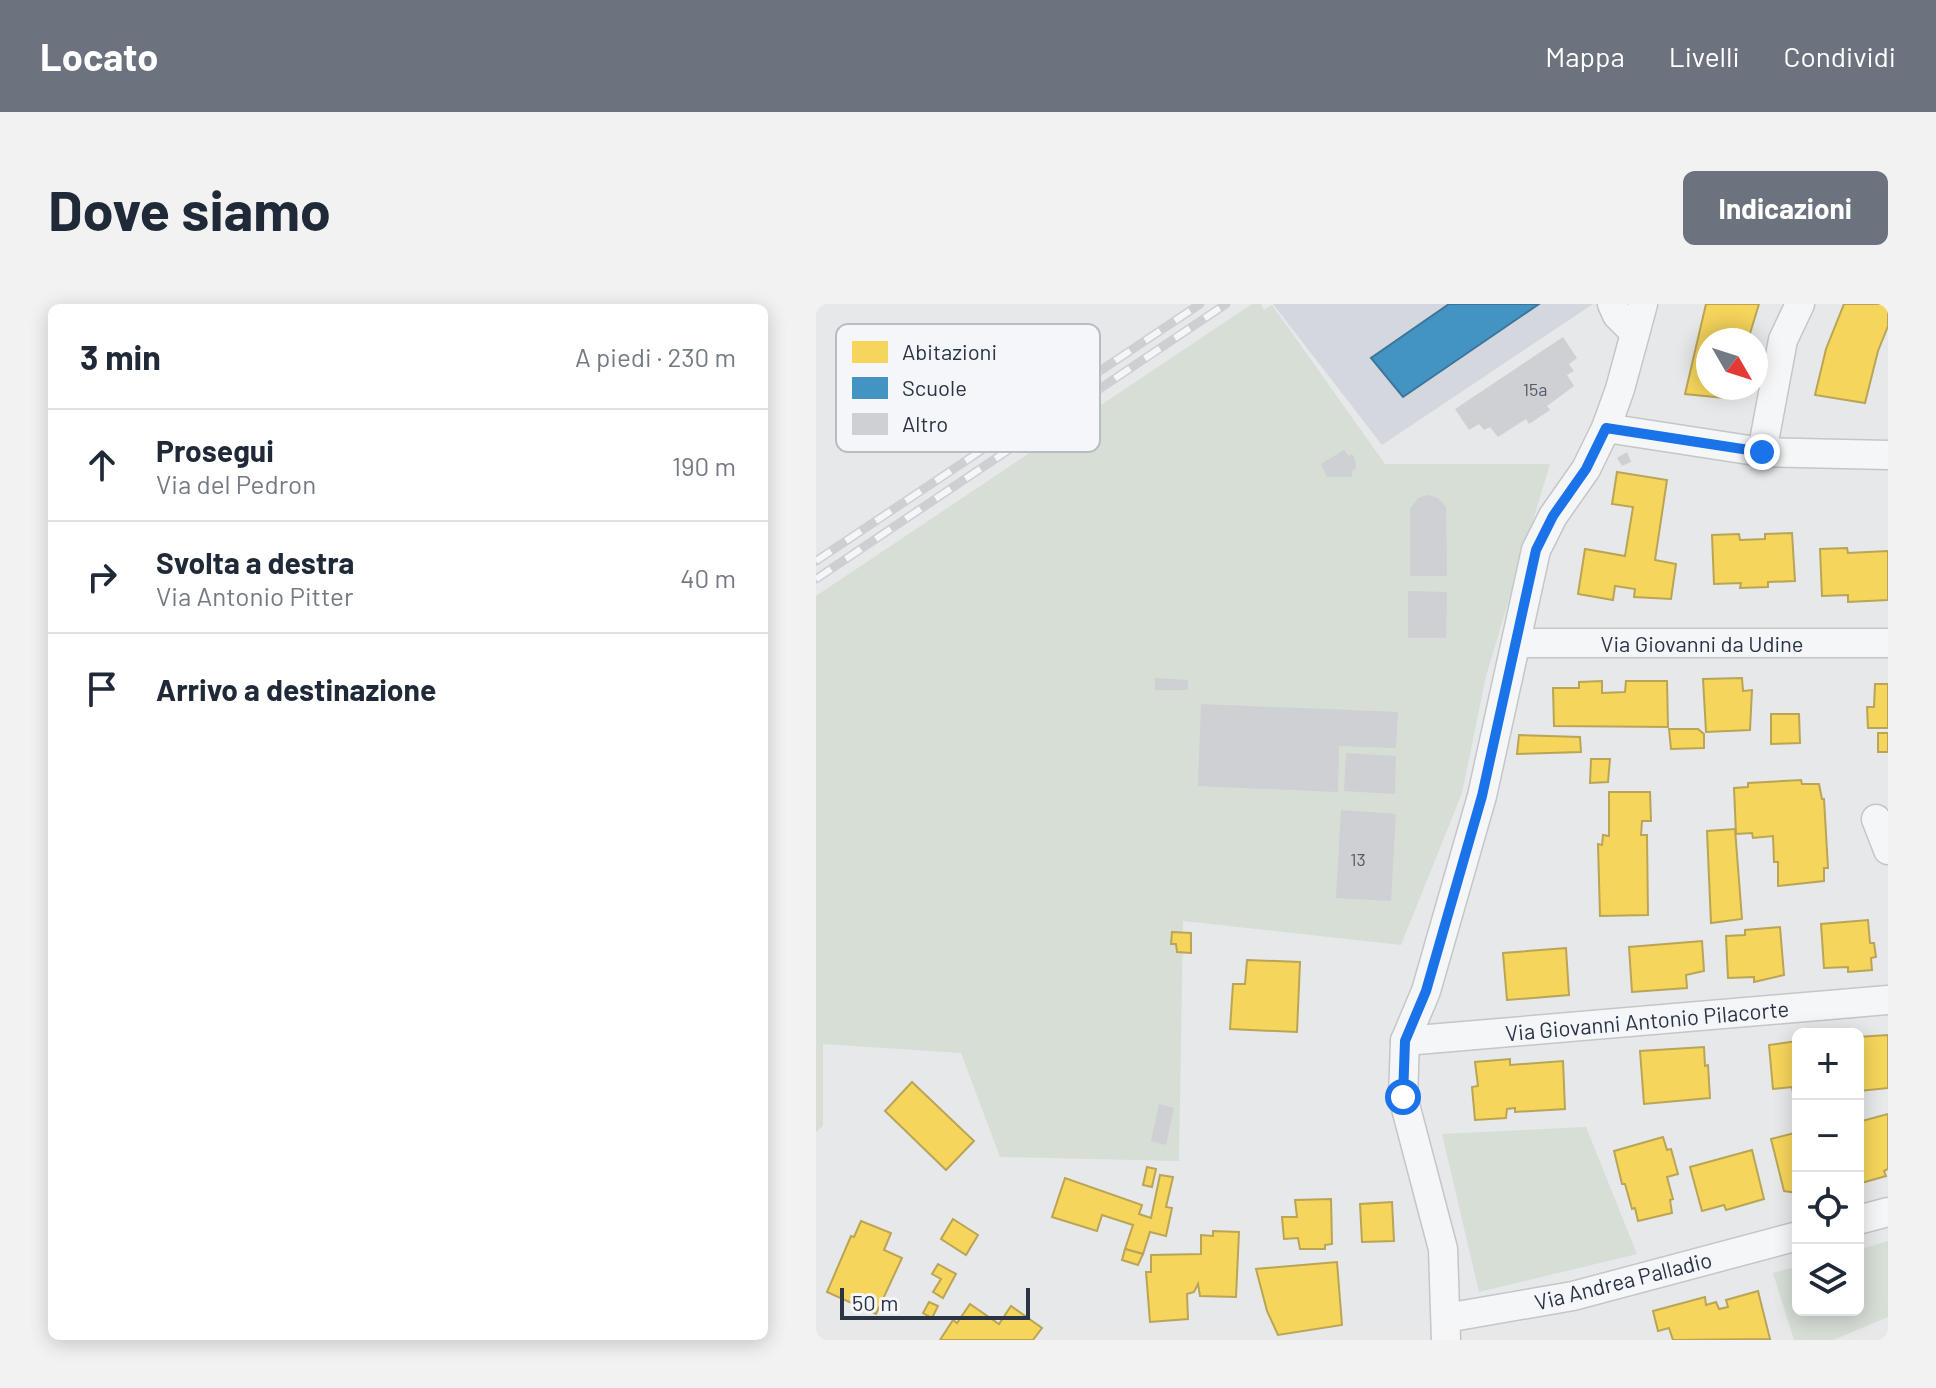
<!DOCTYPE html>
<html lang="it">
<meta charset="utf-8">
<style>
body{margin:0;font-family:Barlow,sans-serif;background:#f2f2f3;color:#1f2937}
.controls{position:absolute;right:24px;bottom:24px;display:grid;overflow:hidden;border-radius:12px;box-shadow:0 4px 20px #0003}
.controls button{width:72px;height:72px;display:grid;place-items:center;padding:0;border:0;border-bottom:2px solid #e0e1e3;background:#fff;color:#1f2937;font:40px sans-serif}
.compass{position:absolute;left:880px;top:24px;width:72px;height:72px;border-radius:50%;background:#fff;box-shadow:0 4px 20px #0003;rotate:129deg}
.scale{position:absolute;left:24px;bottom:20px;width:190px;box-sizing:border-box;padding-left:8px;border:4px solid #2b3445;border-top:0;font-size:22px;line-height:28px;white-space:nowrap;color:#2b3445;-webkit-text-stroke:6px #f4f6f9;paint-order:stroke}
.stop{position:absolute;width:24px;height:24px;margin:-18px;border:6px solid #1a73e8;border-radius:50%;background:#fff}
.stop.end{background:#1a73e8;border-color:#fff;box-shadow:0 2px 8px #0008}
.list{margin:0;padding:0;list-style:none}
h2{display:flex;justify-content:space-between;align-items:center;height:104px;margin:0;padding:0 32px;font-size:34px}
h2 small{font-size:26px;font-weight:400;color:#747a83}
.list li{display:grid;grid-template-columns:52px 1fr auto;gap:24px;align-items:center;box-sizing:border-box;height:112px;padding:0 32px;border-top:2px solid #e0e1e3}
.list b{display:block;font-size:30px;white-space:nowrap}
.list p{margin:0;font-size:26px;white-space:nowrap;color:#747a83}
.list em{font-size:26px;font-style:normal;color:#747a83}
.icon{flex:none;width:44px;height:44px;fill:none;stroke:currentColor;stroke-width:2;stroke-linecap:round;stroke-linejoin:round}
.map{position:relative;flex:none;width:1072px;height:1036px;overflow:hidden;border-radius:12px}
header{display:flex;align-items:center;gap:48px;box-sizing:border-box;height:112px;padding:0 40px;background:#6c737f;color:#fff}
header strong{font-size:38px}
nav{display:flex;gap:44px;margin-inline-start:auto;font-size:28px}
.intro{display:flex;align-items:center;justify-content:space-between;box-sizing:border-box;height:192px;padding:0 48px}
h1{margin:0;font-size:56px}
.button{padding:20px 36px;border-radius:12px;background:#6c737f;color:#fff;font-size:28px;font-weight:700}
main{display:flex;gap:48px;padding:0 48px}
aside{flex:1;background:#fff;border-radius:12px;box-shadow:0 4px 20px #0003}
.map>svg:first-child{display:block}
.built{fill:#d4d7dd}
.green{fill:#d6ded6}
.homes{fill:#f6d55c;stroke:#b9a555;stroke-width:2}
.schools{fill:#4393c3;stroke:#3c769d;stroke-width:2}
.building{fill:#ced0d3}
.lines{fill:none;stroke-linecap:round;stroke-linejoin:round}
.minor-casing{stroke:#c4c6c8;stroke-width:31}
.minor{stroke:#f5f6f7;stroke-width:28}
.rail-casing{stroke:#cecfd2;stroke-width:9}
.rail{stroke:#f4f6f9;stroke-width:6;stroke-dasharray:18;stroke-linecap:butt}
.route{stroke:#1a73e8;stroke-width:10}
.labels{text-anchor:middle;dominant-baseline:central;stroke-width:8;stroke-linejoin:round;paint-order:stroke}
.number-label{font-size:18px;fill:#545c69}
.street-label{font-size:22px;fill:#2b3445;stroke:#f4f6f9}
.key{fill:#f4f6f9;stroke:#b8bcc3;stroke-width:2}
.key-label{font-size:22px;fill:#2b3445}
</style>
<header>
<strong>Locato</strong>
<nav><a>Mappa</a><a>Livelli</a><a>Condividi</a></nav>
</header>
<div class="intro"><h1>Dove siamo</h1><a class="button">Indicazioni</a></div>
<main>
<aside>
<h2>3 min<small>A piedi · 230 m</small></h2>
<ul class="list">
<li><svg class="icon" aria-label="ahead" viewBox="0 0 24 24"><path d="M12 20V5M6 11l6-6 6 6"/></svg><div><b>Prosegui</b><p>Via del Pedron</p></div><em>190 m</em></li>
<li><svg class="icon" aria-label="right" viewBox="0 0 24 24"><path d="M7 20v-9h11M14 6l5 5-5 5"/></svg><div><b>Svolta a destra</b><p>Via Antonio Pitter</p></div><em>40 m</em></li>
<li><svg class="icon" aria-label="arrive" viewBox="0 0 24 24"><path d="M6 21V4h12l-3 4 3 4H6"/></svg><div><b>Arrivo a destinazione</b></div></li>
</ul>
</aside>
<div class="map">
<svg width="1072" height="1036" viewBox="0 0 1072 1036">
<rect width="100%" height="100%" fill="#e6e8ea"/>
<polygon class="built" points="457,0 777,0 566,141"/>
<g class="green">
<polygon points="436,0 445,0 448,6 456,1 569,160 734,160 670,372 646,489 585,641 367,617 363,857 184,853 145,749 7,740 7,822 0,828 0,292"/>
<polygon points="770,823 821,950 663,988 626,830"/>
<polygon points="1072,937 1072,1013 1017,1036 978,1036 957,969 982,962 982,1006 1042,1006 1042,946"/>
</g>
<g class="homes">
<polygon points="890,0 943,0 932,36 892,36 892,84 921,84 919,95 869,90"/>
<polygon points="1028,0 1072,0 1072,22 1062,47 1049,99 999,91 1010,45"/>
<polygon points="801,168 851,176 839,256 860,260 855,295 818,293 819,285 799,282 797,296 762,290 769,245 809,252 817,203 796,200"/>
<polygon points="976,229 979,277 952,278 952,283 924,284 925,279 898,280 896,231 923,230 924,236 949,235 949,230"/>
<polygon points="1031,244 1032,249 1072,247 1072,296 1032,298 1032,291 1006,292 1004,245"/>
<polygon points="926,374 927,387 936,386 934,426 890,428 887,375"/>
<polygon points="786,377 786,389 809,388 810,377 851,377 852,423 738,422 737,384 763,384 763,378"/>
<polygon points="1059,380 1072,380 1072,424 1052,424 1051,403 1058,403"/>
<polygon points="955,410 983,410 984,439 955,440"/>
<polygon points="853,425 882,425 888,430 888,444 855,445"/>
<rect x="1062" y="429" width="10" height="19"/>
<polygon points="703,431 764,433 765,448 701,450"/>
<polygon points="775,455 794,455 792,478 774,479"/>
<polygon points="985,476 986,480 1003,480 1006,495 1008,495 1012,564 1008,564 1008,577 962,582 962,558 958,558 957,532 937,534 936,529 920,530 918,484 932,483 932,479"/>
<polygon points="793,488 834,488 835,517 826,517 825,531 831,531 832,611 784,612 782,540 786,541 787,531 793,532"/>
<polygon points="919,525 926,615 895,619 891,527"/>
<polygon points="1052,616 1054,639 1058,639 1060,653 1055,654 1056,666 1032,668 1032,663 1008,664 1005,620"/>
<polygon points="964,623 968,671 938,678 938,673 912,674 910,632 929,631 929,626"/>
<polygon points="356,628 375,629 375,649 361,648 360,640 355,640"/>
<polygon points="886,637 888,667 870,671 871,684 816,688 813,643"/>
<polygon points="750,644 753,691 691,696 687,649"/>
<polygon points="431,656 484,658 481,728 414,725 417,680 429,680"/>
<polygon points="1072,731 1072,784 1044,787 1042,733"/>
<polygon points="982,737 982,787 977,788 976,783 957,785 953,741"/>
<polygon points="888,743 889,762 892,761 894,794 828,800 824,747"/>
<polygon points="694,755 694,761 747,757 749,805 699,808 699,804 691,805 690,814 659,816 656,783 662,782 659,758"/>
<polygon points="96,778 158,837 130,866 69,807"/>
<polygon points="1072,810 1072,865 1068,867 1070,872 1042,880 1042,818"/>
<polygon points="982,828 982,889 968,887 955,835"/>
<polygon points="847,833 851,846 855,845 862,870 851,873 857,895 854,896 856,909 822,917 819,904 816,905 809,880 806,880 798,847"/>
<polygon points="936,846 948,895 910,906 908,901 886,907 874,863"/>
<polygon points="331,863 340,865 336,883 327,881"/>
<polygon points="344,871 357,873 350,903 356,904 350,932 334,928 327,950 309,945 317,921 286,911 281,927 236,913 249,874 326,901 323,910 335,914"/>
<polygon points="515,895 516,940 509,941 509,945 484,945 482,934 468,935 466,913 481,913 479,896"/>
<polygon points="576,898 578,937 546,938 544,900"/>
<polygon points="137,915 162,931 150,951 125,935"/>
<polygon points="45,917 75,929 68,946 86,954 60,1010 11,988 35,932 38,933"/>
<polygon points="397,927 423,928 420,993 384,992 382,980 378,988 371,990 372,1015 334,1018 330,968 335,968 335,951 385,950 385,931 397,932"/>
<polygon points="309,945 327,950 322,961 306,956"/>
<polygon points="521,958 526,1021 462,1031 451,1007 440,965"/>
<polygon points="122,960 140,970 127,994 117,988 125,975 116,970"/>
<polygon points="942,987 954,1035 857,1036 853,1024 842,1027 837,1007 889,993 890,1001 900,998 903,1005 912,1003 910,996"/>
<polygon points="113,998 122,1002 116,1014 107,1009"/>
<polygon points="154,1000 183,1020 195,1002 226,1024 217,1036 124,1036 137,1016 141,1019"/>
</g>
<polygon class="schools" points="633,0 723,0 587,93 555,54"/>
<g class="building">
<polygon points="747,33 761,54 753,60 758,67 751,71 758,82 731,102 734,106 713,120 710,115 682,133 674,123 668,126 663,120 653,126 639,105"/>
<polygon points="528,146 533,152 536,150 539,155 540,165 536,166 536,173 511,173 505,160"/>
<polygon points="811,148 815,158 806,162 801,154"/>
<polygon points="611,191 622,194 630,203 631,272 594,272 594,205 602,194"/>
<polygon points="592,287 631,288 630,334 592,334"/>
<polygon points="339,374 372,376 372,386 339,386"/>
<polygon points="385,400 582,408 580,444 523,442 522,488 382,482"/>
<polygon points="530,449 580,452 579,490 528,487"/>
<polygon points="525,506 580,510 575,597 520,594"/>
<polygon points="343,800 358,804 350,841 335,837"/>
</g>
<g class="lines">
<g class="minor-casing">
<g id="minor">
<polyline points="796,0 801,11 819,29"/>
<polyline points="790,124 946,148 1072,151"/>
<polyline points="946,148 967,36 984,0"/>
<polyline points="700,339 1072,339"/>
<polyline points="1060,515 1072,546"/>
<polyline points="589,737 1072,696"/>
<polyline points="1042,916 1072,908"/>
<polyline points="630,1014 757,992 982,932"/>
<polyline points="630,1036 627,945 587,793 589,737 610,687 666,492 720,246 737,212 770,165 790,124 804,85 827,0"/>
</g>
</g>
<use href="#minor" class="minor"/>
<g class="rail-casing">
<g id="rail">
<polyline points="0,257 384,0"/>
<polyline points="0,275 410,0"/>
</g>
</g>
<use href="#rail" class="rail"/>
</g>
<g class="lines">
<polyline class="route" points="587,793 589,737 610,687 666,492 720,246 737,212 770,165 790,124 946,148"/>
</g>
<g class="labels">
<g class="number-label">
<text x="719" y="85">15a</text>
<text x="542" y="555">13</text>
</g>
<g class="street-label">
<text x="886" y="339">Via Giovanni da Udine</text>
<text transform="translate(831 716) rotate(-5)">Via Giovanni Antonio Pilacorte</text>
<text transform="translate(807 976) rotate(-14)">Via Andrea Palladio</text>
</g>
</g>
<rect x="20" y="20" width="264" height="128" rx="12" class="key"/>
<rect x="36" y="37" width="36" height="22" fill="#f6d55c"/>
<rect x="36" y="73" width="36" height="22" fill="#4393c3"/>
<rect x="36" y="109" width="36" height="22" fill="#ced0d3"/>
<g class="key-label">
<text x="86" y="56">Abitazioni</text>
<text x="86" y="92">Scuole</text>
<text x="86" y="128">Altro</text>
</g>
</svg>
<div class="controls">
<button>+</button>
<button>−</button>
<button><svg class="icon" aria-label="locate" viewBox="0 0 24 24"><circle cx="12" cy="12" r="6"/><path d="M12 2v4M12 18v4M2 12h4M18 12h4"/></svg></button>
<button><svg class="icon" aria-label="layers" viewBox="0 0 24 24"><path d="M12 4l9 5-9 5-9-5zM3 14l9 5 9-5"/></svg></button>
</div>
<svg class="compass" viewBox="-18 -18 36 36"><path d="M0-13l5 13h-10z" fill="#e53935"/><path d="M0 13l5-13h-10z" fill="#747a83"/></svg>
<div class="scale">50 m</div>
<div class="stop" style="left:587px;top:793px"></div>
<div class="stop end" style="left:946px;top:148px"></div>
</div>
</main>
